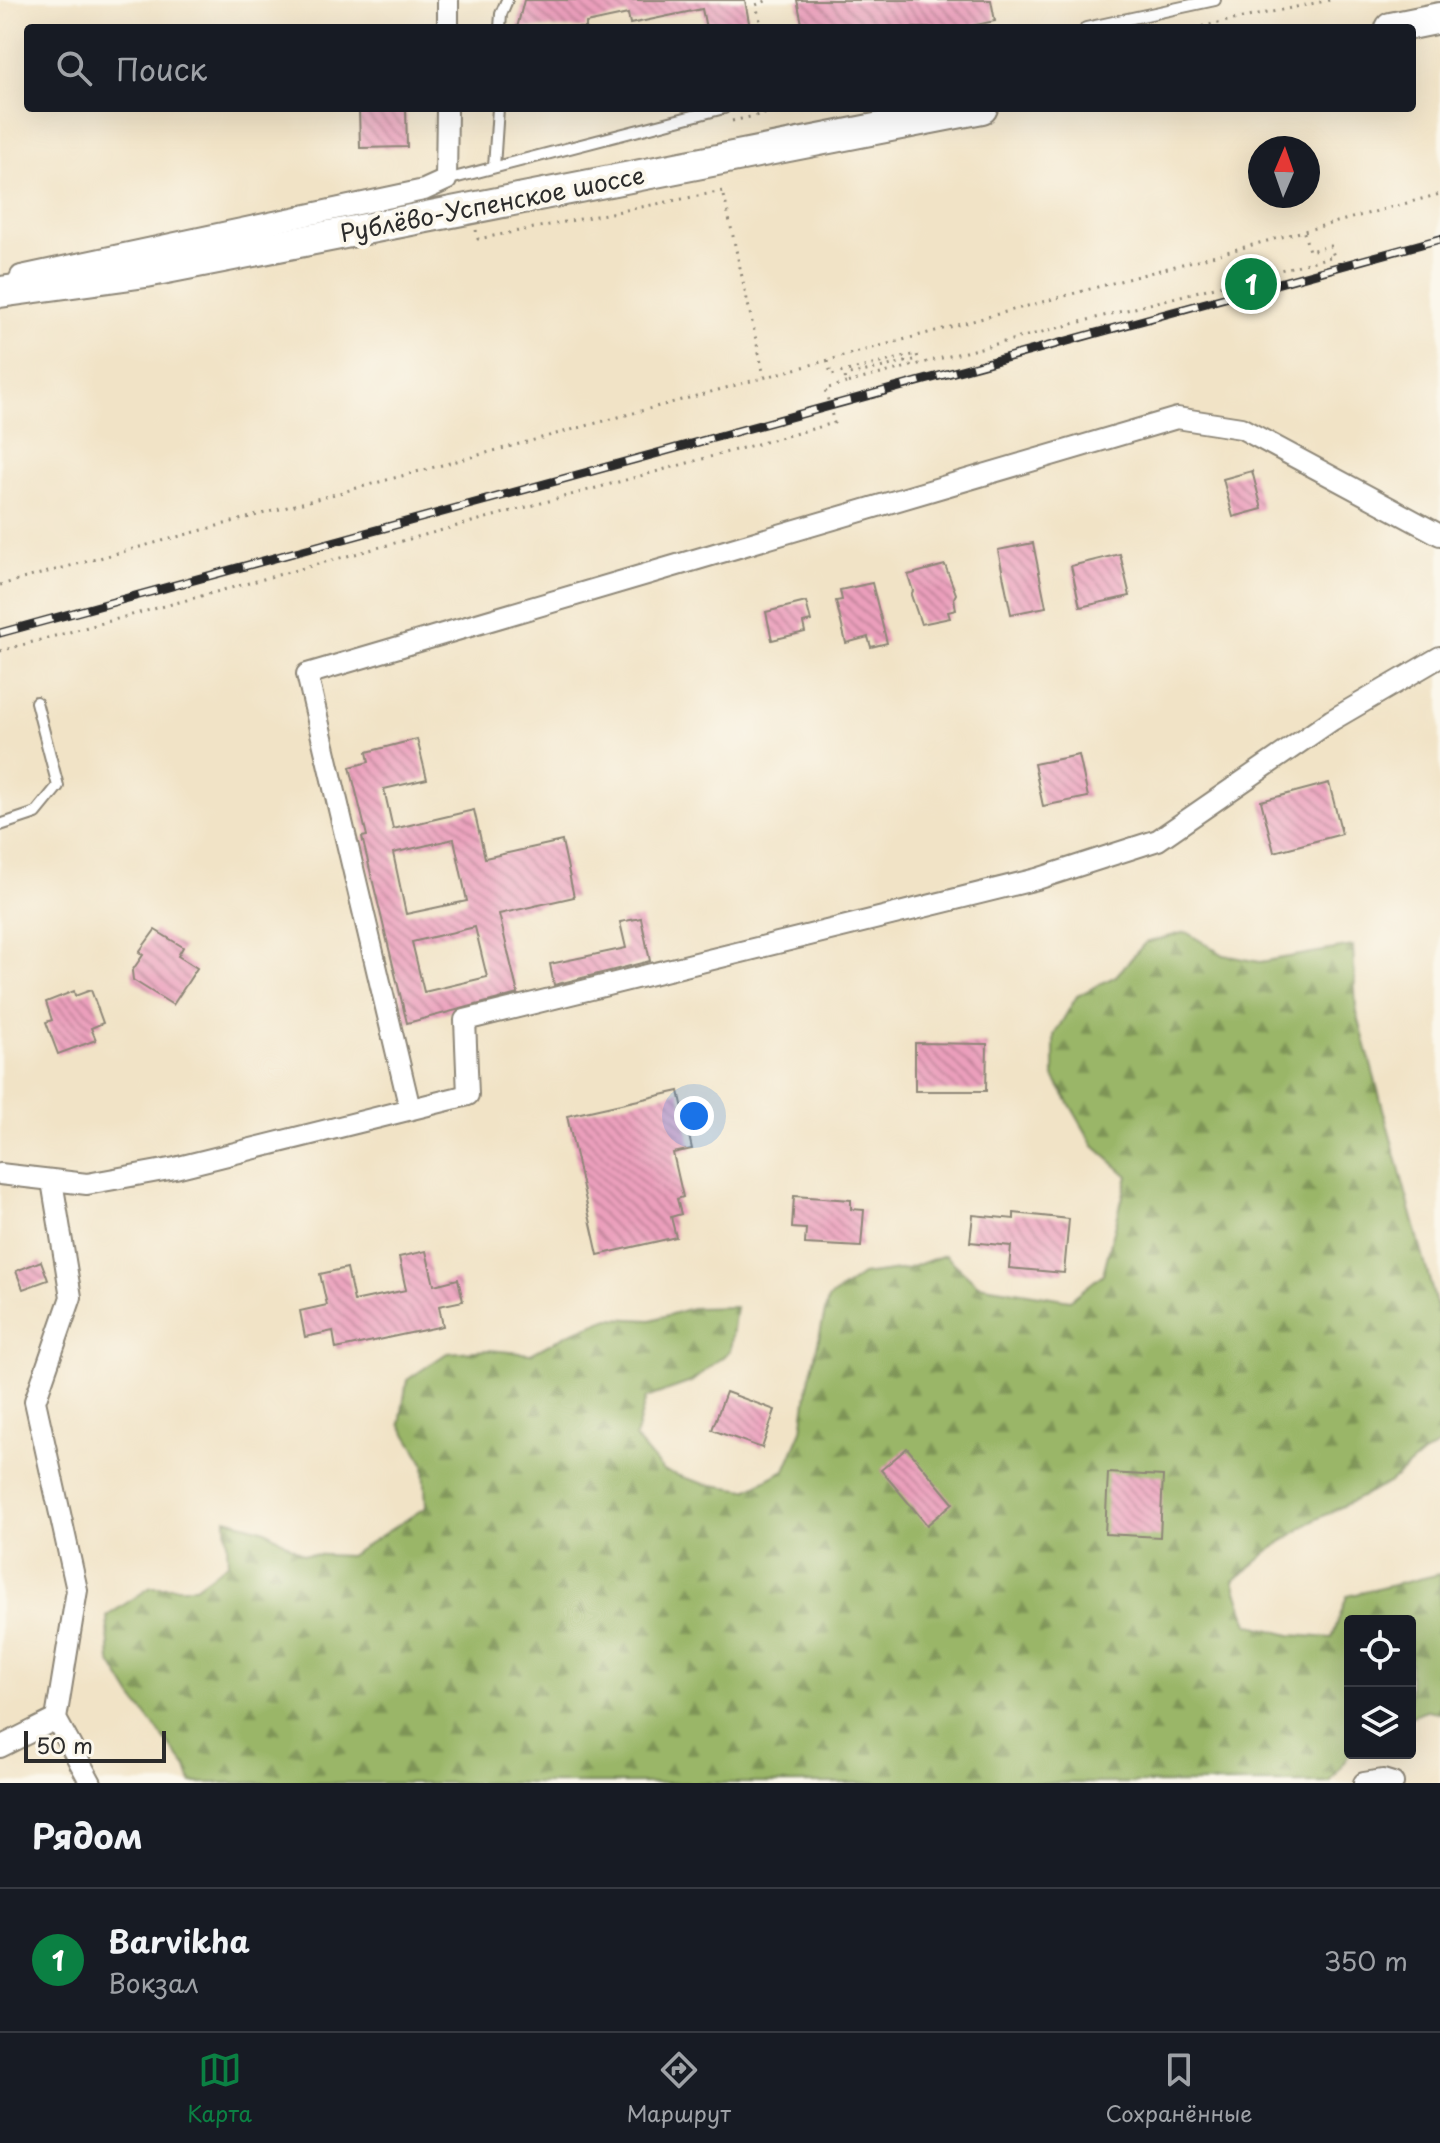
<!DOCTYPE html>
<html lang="ru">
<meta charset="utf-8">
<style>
body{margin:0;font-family:"Playpen Sans",sans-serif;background:#20242c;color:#f1f3f6}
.controls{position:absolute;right:24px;bottom:24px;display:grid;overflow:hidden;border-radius:8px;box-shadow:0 8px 32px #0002}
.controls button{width:72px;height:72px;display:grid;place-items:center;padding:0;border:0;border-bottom:2px solid #363941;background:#171b24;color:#f1f3f6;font:40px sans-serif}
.compass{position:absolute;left:1248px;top:136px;width:72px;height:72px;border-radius:50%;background:#171b24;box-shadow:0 8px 32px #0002;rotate:2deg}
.scale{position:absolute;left:24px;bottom:20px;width:142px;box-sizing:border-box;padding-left:8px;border:4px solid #2b2b2b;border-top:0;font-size:22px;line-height:28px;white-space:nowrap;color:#2b2b2b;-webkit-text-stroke:6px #fbf7ec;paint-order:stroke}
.you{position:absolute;left:694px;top:1116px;width:28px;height:28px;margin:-20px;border:6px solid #fff;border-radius:50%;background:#1a73e8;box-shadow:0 0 0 12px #1a73e833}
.badge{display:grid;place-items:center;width:52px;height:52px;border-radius:50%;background:#0b8043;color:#fff;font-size:26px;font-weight:700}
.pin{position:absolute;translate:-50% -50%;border:4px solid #fff;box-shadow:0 2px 8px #0006}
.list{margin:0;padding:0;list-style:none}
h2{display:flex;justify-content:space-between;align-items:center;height:104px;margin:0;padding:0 32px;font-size:34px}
h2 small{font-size:26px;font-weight:400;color:#9ea1a6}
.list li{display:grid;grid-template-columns:52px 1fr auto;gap:24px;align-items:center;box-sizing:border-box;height:144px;padding:0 32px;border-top:2px solid #363941}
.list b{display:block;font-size:30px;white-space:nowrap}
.list p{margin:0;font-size:26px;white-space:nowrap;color:#9ea1a6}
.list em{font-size:26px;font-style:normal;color:#9ea1a6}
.icon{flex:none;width:44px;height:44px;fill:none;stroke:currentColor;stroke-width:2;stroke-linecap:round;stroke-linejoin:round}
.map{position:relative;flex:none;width:1440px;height:1783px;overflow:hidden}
.search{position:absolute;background:#171b24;box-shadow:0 8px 32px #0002;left:24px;right:24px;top:24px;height:88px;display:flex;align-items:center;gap:20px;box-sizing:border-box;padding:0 28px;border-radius:8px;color:#9ea1a6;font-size:30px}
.sheet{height:248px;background:#171b24}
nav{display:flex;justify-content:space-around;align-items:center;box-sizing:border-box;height:112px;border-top:2px solid #363941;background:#171b24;font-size:22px;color:#9ea1a6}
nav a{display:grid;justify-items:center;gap:4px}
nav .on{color:#0b8043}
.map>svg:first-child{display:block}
.forest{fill:url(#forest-firs);stroke:#62704a;stroke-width:2}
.building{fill:url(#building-back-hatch);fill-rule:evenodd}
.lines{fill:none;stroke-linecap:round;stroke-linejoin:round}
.service-casing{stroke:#8e8778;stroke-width:14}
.minor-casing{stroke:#8e8778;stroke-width:24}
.secondary-casing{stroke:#8e8778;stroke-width:34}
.path{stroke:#8e8778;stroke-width:3;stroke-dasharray:2 6;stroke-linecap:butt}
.service{stroke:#fff;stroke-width:10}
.minor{stroke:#fff;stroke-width:20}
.secondary{stroke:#fff;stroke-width:30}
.rail-casing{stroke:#2b2b2b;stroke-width:9}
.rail{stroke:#fbf7ec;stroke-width:6;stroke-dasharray:18;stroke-linecap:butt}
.labels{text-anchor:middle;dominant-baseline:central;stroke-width:8;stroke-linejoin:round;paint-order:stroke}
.street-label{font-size:24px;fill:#2b2b2b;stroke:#fbf7ec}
</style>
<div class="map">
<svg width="1440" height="1783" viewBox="0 0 1440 1783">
<defs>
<pattern id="forest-firs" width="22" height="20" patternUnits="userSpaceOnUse" patternTransform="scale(2)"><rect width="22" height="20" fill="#9ab668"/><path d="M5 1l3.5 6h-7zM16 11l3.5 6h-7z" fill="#7e9456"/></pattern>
<pattern id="building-back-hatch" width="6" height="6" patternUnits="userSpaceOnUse" patternTransform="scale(2)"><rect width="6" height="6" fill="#eb9fbc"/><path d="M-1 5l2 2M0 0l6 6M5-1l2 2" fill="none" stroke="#bf8299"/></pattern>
</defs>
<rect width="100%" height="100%" fill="#fbf7ec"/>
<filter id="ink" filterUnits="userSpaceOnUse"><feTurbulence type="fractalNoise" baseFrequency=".0125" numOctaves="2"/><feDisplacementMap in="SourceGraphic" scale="16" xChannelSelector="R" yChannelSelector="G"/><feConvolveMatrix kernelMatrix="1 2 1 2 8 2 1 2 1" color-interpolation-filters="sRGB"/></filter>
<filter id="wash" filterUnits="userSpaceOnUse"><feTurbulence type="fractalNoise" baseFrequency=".006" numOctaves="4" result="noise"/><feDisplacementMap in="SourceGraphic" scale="32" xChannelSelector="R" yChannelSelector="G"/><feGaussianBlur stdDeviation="1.8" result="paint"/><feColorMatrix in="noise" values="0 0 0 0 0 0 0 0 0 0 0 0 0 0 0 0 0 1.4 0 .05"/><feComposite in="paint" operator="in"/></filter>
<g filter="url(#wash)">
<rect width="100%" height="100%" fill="#f1e3c6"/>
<polygon class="forest" points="1186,932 1224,955 1260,962 1353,946 1356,1009 1440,1319 1440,1445 1423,1454 1389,1483 1309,1523 1270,1550 1234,1581 1248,1624 1290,1635 1332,1638 1347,1596 1440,1574 1440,1713 1429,1710 1410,1717 1410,1621 1350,1621 1350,1753 1330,1783 192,1783 187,1768 132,1697 110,1661 107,1616 151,1587 195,1587 228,1563 226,1519 266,1530 303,1554 349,1556 426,1507 424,1463 400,1424 407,1380 447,1353 489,1350 531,1354 568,1334 609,1318 651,1320 692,1308 736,1307 730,1351 691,1382 646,1398 635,1438 663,1471 705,1484 747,1490 785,1470 802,1430 808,1386 828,1299 862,1275 906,1269 945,1255 978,1285 1070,1300 1103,1274 1128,1176 1094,1146 1054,1077 1054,1035 1077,996 1116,976 1145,943"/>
<g id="blocks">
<g class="building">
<polygon points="524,0 745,0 750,28 706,28 702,9 630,24 628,14 586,23 586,28 517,28"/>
<polygon points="797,0 991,0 995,21 962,28 803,28"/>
<polygon points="359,108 406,108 407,147 360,148"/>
<polygon points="1252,471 1262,509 1233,517 1223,479"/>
<polygon points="1033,543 1046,607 1011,614 998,550"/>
<polygon points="1120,554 1130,596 1080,607 1071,566"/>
<polygon points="945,565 956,594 954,598 956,610 948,612 950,618 921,624 911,595 913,591 908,575"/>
<polygon points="872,583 887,643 871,647 868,637 846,643 836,601 842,600 840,590"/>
<polygon points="806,602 811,621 803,623 805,632 772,640 766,612"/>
<path d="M417,739l10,40 -43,10 9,40 81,-19 11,48 77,-17 12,56 -75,17 19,80 -111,29 -45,-186 5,-1 -17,-69 19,-5 -2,-10zM454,839l13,62 -61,13 -13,-61zM475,927l12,50 -63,15 -12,-50z"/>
<polygon points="1079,755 1088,797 1043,806 1034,764"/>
<polygon points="1329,783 1342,834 1274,852 1261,801"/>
<polygon points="641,918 650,961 554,985 550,964 626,948 620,922"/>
<polygon points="155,930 183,947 178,956 197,968 173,1005 133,980 132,971 143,955 139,952"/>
<polygon points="91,990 103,1023 91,1028 96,1040 58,1054 46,1022 52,1020 46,1002 74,991 75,996"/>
<polygon points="915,1043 987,1044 986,1091 915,1091"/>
<polygon points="679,1091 692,1149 673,1153 683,1197 677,1199 681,1214 671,1217 676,1237 598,1255 567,1116"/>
<polygon points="794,1196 851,1200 851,1209 864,1210 861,1247 805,1244 806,1229 792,1228"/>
<polygon points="1014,1213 1069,1219 1064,1273 1009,1268 1011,1246 970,1242 973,1215 1014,1219"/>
<polygon points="426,1251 434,1285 458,1279 463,1301 439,1306 443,1326 336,1349 333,1331 305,1337 300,1311 327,1305 320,1274 347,1268 354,1301 406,1290 399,1257"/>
<polygon points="41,1261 48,1280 23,1289 16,1271"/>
<polygon points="726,1392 775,1410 762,1448 712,1430"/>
<polygon points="907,1448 953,1503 927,1525 881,1470"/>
<polygon points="1108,1473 1163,1476 1160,1537 1105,1534"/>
</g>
</g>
</g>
<g filter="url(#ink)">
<use href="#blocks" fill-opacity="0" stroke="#8e8778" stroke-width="2"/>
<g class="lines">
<g class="service-casing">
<g id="service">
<polyline points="500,28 501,14 507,0"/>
<polyline points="1086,28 1215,0"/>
<polyline points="494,167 498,108"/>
<polyline points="446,180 724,108"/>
<polyline points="0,825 36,813 58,786 36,702"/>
</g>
</g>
<g class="minor-casing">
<g id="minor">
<polyline points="448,28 448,0"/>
<polyline points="21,276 424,190 446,180 447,108"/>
<polyline points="410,1109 307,674 1177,418 1241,428 1440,535"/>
<polyline points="0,1174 87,1184 175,1168 468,1095 465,1020 1037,879 1158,840 1332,720 1440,657"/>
<polyline points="52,1181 71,1297 35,1401 77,1590 56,1719 91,1783"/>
<polyline points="0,1747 56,1719"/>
<polyline points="1364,1783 1383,1780 1393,1783"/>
</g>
</g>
<g class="secondary-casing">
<g id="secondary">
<polyline points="1391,28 1440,18"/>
<polyline points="0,292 146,272 982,108"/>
</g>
</g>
<g class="path">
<polyline points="762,28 756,5 768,0"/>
<polyline points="1194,28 1330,0"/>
<polyline points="732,121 791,108"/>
<polyline points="476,230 478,239 723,191 764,376"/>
<polyline points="828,361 831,375 917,354 918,359 845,376 846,383 1334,256 1330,246 1309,251 1303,229"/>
<polyline points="0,585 1440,194"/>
<polyline points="0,651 834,423 825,389 846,383"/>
</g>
<use href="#service" class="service"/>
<use href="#minor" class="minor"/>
<use href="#secondary" class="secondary"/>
<g class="rail-casing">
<polyline id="rail" points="0,633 1440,239"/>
</g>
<use href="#rail" class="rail"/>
</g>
</g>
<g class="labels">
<g class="street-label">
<text transform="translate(492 203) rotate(-11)">Рублёво-Успенское шоссе</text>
</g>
</g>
</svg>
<div class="controls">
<button><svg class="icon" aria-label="locate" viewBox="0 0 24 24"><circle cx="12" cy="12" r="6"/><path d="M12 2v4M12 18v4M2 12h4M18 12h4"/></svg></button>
<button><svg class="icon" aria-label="layers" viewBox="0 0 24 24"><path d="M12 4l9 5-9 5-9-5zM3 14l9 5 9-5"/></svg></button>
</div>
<svg class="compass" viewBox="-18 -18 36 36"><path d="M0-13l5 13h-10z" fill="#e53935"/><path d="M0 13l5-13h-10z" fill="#9ea1a6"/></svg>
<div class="scale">50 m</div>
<div class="you"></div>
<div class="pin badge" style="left:1251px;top:284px">1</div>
<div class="search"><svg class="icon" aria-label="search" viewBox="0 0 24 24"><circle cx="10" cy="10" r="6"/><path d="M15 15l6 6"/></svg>Поиск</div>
</div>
<section class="sheet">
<h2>Рядом<small></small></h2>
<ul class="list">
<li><span class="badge">1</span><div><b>Barvikha</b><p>Вокзал</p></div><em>350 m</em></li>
</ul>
</section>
<nav>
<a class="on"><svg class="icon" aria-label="map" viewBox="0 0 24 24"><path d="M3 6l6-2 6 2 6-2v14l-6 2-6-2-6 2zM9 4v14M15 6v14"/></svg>Карта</a>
<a><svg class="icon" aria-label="directions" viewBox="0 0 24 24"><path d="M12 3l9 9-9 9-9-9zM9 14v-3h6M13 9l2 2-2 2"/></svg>Маршрут</a>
<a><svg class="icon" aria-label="saved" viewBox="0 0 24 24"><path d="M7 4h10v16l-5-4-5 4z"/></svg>Сохранённые</a>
</nav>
